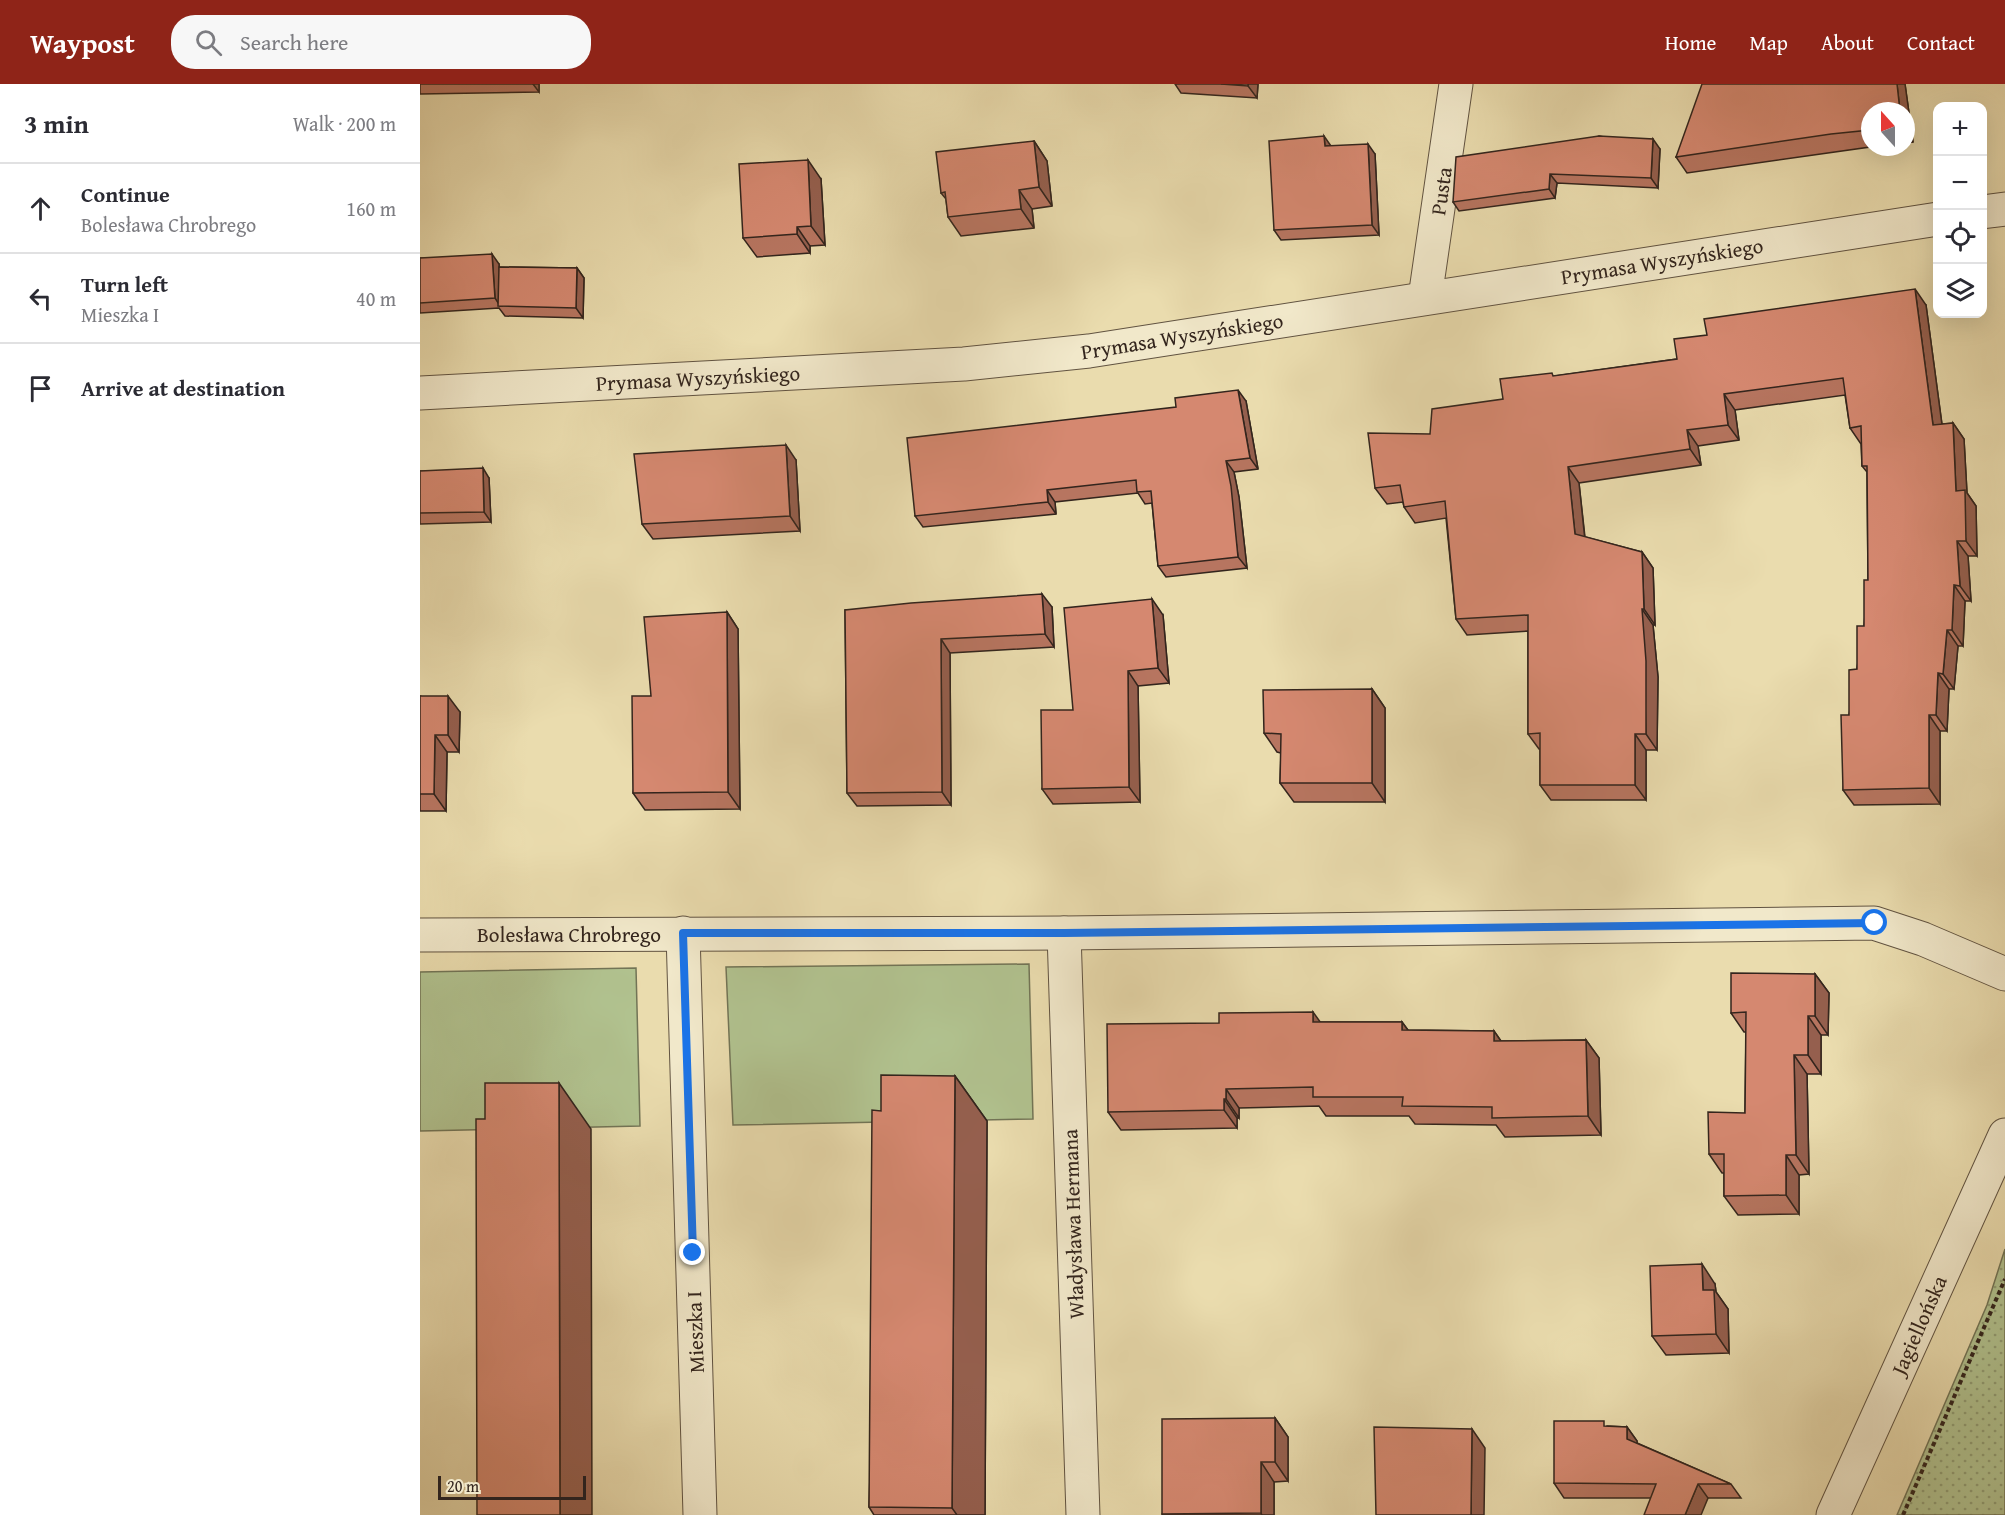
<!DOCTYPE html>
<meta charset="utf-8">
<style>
body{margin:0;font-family:"Gentium Book Plus",serif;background:#f7f7f7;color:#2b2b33}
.controls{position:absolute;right:18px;top:18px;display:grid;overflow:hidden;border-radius:12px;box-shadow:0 6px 24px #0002}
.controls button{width:54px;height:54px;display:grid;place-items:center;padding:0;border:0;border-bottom:2px solid #e1e1e2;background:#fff;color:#2b2b33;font:30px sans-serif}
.compass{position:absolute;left:1441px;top:18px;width:54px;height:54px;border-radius:50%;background:#fff;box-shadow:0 6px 24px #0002;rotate:339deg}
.scale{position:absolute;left:18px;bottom:15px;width:148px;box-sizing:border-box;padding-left:6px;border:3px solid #33251d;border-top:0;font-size:16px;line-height:21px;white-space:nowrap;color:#33251d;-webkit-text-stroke:4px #f1e8ca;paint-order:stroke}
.stop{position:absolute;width:18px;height:18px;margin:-14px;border:4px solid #1a73e8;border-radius:50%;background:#fff}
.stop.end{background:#1a73e8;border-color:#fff;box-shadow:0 2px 6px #0008}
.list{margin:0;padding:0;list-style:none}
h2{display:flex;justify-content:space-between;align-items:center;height:78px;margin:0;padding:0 24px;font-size:26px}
h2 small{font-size:20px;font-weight:400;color:#7c7c81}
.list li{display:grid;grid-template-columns:39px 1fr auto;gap:18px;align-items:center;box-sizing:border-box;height:90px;padding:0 24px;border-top:2px solid #e1e1e2}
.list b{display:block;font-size:22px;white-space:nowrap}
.list p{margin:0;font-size:20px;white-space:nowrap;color:#7c7c81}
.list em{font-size:20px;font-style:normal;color:#7c7c81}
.icon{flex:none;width:33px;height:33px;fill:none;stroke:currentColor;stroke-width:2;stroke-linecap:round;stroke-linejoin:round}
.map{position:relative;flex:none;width:1585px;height:1431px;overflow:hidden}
header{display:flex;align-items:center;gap:36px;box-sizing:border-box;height:84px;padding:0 30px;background:#8f2418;color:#fff}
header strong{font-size:28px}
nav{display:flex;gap:33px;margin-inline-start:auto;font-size:21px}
.search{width:420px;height:54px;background:#f7f7f7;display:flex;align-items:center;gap:15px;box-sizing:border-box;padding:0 21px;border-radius:24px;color:#7c7c81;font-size:22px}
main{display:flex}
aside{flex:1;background:#fff}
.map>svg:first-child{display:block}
.grass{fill:url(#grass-dots);stroke:#727456;stroke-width:1.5}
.park{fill:#b1c28f;stroke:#727456;stroke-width:1.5}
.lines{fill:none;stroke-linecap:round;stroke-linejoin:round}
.minor-casing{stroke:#615341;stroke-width:35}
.path{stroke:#33251d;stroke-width:4;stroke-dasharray:4.5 3;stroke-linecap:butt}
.minor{stroke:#f1e8ca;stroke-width:33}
.wall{fill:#b77560;stroke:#33251d;stroke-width:1.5}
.shaded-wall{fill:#955f4e;stroke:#33251d;stroke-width:1.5}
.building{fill:#d58870;stroke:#33251d;stroke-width:1.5}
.route{stroke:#1a73e8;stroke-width:8}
.labels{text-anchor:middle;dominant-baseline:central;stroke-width:4.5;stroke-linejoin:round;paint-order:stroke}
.street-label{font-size:21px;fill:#33251d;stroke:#f1e8ca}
</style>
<header>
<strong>Waypost</strong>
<div class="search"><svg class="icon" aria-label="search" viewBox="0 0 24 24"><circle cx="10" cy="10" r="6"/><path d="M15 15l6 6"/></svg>Search here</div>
<nav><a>Home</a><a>Map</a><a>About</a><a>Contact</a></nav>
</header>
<main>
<aside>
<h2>3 min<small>Walk · 200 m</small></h2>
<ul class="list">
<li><svg class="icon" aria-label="ahead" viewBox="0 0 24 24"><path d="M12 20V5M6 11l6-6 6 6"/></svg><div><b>Continue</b><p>Bolesława Chrobrego</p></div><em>160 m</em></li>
<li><svg class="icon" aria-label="left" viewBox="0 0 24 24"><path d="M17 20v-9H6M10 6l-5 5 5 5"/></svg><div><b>Turn left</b><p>Mieszka I</p></div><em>40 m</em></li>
<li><svg class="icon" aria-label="arrive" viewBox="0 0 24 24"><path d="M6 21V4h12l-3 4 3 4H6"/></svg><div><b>Arrive at destination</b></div></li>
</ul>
</aside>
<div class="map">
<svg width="1585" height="1431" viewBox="0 0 1585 1431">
<defs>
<pattern id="grass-dots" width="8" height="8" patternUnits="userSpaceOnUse" patternTransform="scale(1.5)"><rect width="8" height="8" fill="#b1c28f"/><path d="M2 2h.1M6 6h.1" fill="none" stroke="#919d74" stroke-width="1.8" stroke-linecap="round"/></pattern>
</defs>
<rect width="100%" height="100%" fill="#eadcae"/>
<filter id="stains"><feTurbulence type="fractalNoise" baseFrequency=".00333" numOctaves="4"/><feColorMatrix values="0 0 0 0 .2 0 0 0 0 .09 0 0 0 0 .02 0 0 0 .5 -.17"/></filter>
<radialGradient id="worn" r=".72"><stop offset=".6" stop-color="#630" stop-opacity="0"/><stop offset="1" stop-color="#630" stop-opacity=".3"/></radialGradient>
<polygon class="grass" points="1585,1165 1585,1431 1477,1431 1567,1221"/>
<g class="park">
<polygon points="609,880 613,1035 313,1041 306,883"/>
<polygon points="216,884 220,1042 0,1047 0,888"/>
</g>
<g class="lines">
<g class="minor-casing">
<g id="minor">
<polyline points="1562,128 1585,125"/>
<polyline points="1005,214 1036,0"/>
<polyline points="0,309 544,280 669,267 1518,135"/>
<polyline points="263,849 280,1431"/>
<polyline points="644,849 663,1431"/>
<polyline points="0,851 644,849 1454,839 1503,855 1585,890"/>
<polyline points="1413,1431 1585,1051"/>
</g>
</g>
<polyline class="path" points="1483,1431 1585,1195"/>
<use href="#minor" class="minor"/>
</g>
<g class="wall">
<polygon points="0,0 119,0 119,8 0,10"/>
<polygon points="755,0 838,0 837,14 761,9"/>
<polygon points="1485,0 1493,58 1486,59 1486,27 1450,27 1450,63 1267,89 1256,73"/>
<polygon points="1179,52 1240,65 1238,104 1137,99 1135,114 1039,127 1033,118"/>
<polygon points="614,57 627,77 632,122 612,125 614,144 541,152 528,133 526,115 521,109"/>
<polygon points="911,62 955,70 959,151 861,156 854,146"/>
<polygon points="401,95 405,161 390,162 390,169 337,173 323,154"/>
<polygon points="0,174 79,180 79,183 157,184 164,194 163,234 85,232 79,224 0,229"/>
<polygon points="1506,221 1522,340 1533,339 1544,355 1547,409 1556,422 1557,472 1548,472 1551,517 1545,517 1543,562 1538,562 1534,605 1529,605 1527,647 1520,647 1520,720 1434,721 1423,706 1429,631 1444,542 1448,496 1447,388 1442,382 1441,360 1430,344 1425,311 1315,326 1319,356 1278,362 1281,381 1159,399 1165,453 1222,468 1233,484 1235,541 1233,541 1238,593 1237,666 1226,666 1226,716 1131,716 1120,701 1120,665 1119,665 1108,650 1108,547 1047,551 1036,535 1026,434 995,439 984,423 983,418 967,420 955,404 1010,350 1083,315 1135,292 1257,275"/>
<polygon points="826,317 838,385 814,388 819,413 827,484 746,493 738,482 732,419 725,420 718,409 635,418 636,430 503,443 495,432"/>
<polygon points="376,376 380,447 233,455 222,440"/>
<polygon points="0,387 69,394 71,438 0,440"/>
<polygon points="632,523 634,563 530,569 531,721 437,722 427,709 425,526"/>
<polygon points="307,528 318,545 320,725 225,726 213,709 231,612"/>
<polygon points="743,531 749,599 718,602 720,718 633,720 622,705 653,626"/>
<polygon points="952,605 965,624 965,718 874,718 860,699 861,669 857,668 844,649"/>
<polygon points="0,612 40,628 39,668 27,668 26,727 0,727"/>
<polygon points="1395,890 1409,909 1408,951 1401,951 1401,990 1387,990 1389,1090 1379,1091 1379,1130 1318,1131 1304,1112 1304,1089 1302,1089 1289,1070 1325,1029 1326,948 1324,948 1311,929"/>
<polygon points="900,938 982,938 988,946 1074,947 1081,957 1166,956 1179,974 1181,1051 1085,1053 1076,1041 995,1040 989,1032 906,1032 899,1022 819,1024 819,1034 817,1034 817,1044 701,1046 688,1028"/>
<polygon points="535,992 567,1037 565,1431 454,1431 449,1423 461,1027"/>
<polygon points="1295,1200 1296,1208 1308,1225 1309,1269 1246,1271 1232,1252"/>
<polygon points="855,1334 868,1353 868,1397 854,1398 854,1431 743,1431 742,1430"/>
<polygon points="1187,1342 1207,1343 1217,1357 1217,1359 1311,1400 1321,1414 1144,1414 1134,1399"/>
</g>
<g class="shaded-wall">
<polygon points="113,0 119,0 119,8"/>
<polygon points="828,0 838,0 837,14 828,2"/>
<polygon points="1477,0 1485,0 1493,58 1486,48 1486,27 1480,27"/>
<polygon points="904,52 911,62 905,62"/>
<polygon points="1233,55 1240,65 1238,104 1231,94"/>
<polygon points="614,57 627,77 632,122 619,103"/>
<polygon points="948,60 955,70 959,151 952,141"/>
<polygon points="388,76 401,95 405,161 391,142"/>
<polygon points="1130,90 1137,99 1135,114 1129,105"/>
<polygon points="599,106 612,125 614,144 601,125"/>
<polygon points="377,143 390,162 390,169 377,150"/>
<polygon points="72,170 79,180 82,222 80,222 75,214"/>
<polygon points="157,184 164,194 163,234 156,224"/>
<polygon points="1495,205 1506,221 1524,356 1513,341"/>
<polygon points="818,306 826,317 838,385 830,374"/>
<polygon points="1304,310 1315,326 1319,356 1308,341"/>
<polygon points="1533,339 1544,355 1547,409 1556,422 1557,472 1546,457 1536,407"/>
<polygon points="1267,346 1278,362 1281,381 1270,365"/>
<polygon points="366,361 376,376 380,447 370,432"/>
<polygon points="806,377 814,388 819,413 827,484 818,473"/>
<polygon points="1148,383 1159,399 1166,466 1155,450"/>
<polygon points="63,384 69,394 71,438 64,428"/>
<polygon points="627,406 635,418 636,430 628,418"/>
<polygon points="1537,457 1548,472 1551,517 1540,502"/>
<polygon points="1222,468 1233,484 1235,541 1224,525"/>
<polygon points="1534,501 1545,517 1543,562 1532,546"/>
<polygon points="622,510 632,523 634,563 625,550"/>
<polygon points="732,515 743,531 749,599 738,584"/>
<polygon points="1222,525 1233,541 1238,593 1237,666 1226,650"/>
<polygon points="307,528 318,545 320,725 308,708"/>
<polygon points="1527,546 1538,562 1534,605 1523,590"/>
<polygon points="521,555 530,569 531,721 522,708"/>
<polygon points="708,587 718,602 720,718 709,703"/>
<polygon points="1518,589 1529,605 1527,647 1516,631"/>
<polygon points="952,605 965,624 965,718 952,699"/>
<polygon points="28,612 40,628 39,668 28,651"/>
<polygon points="1509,631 1520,647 1520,720 1509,704"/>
<polygon points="1215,650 1226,666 1226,716 1215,701"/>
<polygon points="15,651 27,668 26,727 14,710"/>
<polygon points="1395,890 1409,909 1408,951 1395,932"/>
<polygon points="893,928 906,946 893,938"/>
<polygon points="1388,932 1401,951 1401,990 1388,971"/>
<polygon points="982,938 995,956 982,946"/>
<polygon points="1074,947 1087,966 1074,957"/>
<polygon points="1166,956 1179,974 1181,1051 1168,1032"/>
<polygon points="1374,971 1387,990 1389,1090 1376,1071"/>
<polygon points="535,992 567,1037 565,1431 537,1431 532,1424"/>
<polygon points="139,999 171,1045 172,1431 140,1431"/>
<polygon points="806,1005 819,1024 819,1034 806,1015"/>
<polygon points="804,1015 817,1034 817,1044 804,1026"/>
<polygon points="1366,1071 1379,1091 1379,1130 1366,1111"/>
<polygon points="1282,1180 1295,1200 1296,1208 1308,1225 1309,1269 1296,1250 1283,1206"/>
<polygon points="855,1334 868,1353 868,1397 855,1378"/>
<polygon points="1207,1343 1217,1357 1217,1370 1207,1355"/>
<polygon points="1052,1345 1065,1364 1064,1431 1051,1431"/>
<polygon points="841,1378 854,1398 854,1431 842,1431 841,1429"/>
<polygon points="1278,1400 1288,1414 1281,1431 1265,1431"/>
</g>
<g class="building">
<polygon points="801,0 828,0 828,2"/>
<polygon points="1282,0 1477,0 1480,27 1450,27 1450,46 1411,50 1256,73"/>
<polygon points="904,52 905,62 948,60 952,141 854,146 849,57"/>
<polygon points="1179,52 1233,55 1231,94 1130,90 1129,105 1033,118 1036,73"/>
<polygon points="614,57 619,103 599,106 601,125 528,133 525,108 521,109 516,68"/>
<polygon points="388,76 391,142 377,143 377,150 323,154 319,80"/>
<polygon points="72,170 75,214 0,219 0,174"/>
<polygon points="79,183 157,184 156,224 78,222"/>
<polygon points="1495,205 1513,341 1533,339 1536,407 1545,406 1546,457 1537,457 1540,502 1534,501 1532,546 1527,546 1523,590 1518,589 1516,631 1509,631 1509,704 1423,706 1421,631 1429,631 1429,586 1437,585 1437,542 1444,542 1444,496 1448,496 1447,382 1442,382 1441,342 1430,344 1423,294 1304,310 1308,341 1267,346 1270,365 1148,383 1155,450 1222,468 1224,525 1222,525 1226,577 1226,650 1215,650 1215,701 1120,701 1120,649 1108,650 1108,531 1036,535 1025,417 984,423 980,401 955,404 948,349 1010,350 1012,325 1083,315 1080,295 1132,289 1133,292 1257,275 1254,255 1287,251 1284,235"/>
<polygon points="818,306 830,374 806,377 811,402 818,473 738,482 731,407 717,408 716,396 627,406 628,418 495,432 487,354 756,323 755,314"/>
<polygon points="366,361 370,432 222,440 214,370"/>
<polygon points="63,384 64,428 0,429 0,387"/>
<polygon points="622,510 625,550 521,555 522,708 427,709 425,526 491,519"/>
<polygon points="732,515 738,584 708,587 709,703 622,705 621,626 653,626 644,524"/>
<polygon points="307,528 308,708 213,709 212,612 231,612 224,533"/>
<polygon points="952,605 952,699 860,699 861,650 844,649 843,606"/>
<polygon points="0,612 28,612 28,651 15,651 14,710 0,710"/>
<polygon points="1311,889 1395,890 1395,932 1388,932 1388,971 1374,971 1376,1071 1366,1071 1366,1111 1304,1112 1304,1070 1289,1070 1288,1028 1325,1029 1326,928 1311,929"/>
<polygon points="893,928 893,938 982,938 982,946 1074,947 1074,957 1166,956 1168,1032 1072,1034 1072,1023 982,1022 983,1013 893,1013 893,1003 806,1005 806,1015 804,1015 804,1026 688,1028 687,940 799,939 799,929"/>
<polygon points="461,991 535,992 532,1424 449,1423 452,1026 461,1027"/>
<polygon points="65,999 139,999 140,1431 57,1431 56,1035 65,1035"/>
<polygon points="1282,1180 1283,1206 1294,1206 1296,1250 1232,1252 1230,1182"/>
<polygon points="855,1334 855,1378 841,1378 841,1429 742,1430 742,1335"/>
<polygon points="1134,1337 1184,1337 1184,1342 1207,1343 1207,1355 1311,1400 1278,1400 1265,1431 1224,1431 1236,1400 1134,1399"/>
<polygon points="954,1343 1052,1345 1051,1431 956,1431"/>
</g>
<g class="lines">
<polyline class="route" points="273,1169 263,849 644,849 1455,839"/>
</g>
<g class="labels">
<g class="street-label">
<text transform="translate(1021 107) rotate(-82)">Pusta</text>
<text transform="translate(1242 177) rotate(-9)">Prymasa Wyszyńskiego</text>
<text transform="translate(762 252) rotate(-9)">Prymasa Wyszyńskiego</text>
<text transform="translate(278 294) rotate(-3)">Prymasa Wyszyńskiego</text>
<text x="149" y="850">Bolesława Chrobrego</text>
<text transform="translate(653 1140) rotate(-92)">Władysława Hermana</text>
<text transform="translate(1499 1241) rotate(-66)">Jagiellońska</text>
<text transform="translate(275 1248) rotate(-92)">Mieszka I</text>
</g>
</g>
<rect width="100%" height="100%" filter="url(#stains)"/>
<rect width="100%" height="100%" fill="url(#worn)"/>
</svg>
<div class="controls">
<button>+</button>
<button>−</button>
<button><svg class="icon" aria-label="locate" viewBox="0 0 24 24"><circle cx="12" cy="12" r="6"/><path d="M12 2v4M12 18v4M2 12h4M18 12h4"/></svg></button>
<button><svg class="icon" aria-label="layers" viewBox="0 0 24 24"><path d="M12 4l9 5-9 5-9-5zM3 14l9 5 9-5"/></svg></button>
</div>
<svg class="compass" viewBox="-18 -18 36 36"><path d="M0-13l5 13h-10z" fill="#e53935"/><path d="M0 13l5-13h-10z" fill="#7c7c81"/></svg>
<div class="scale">20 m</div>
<div class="stop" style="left:1455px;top:839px"></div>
<div class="stop end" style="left:273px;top:1169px"></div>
</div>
</main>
